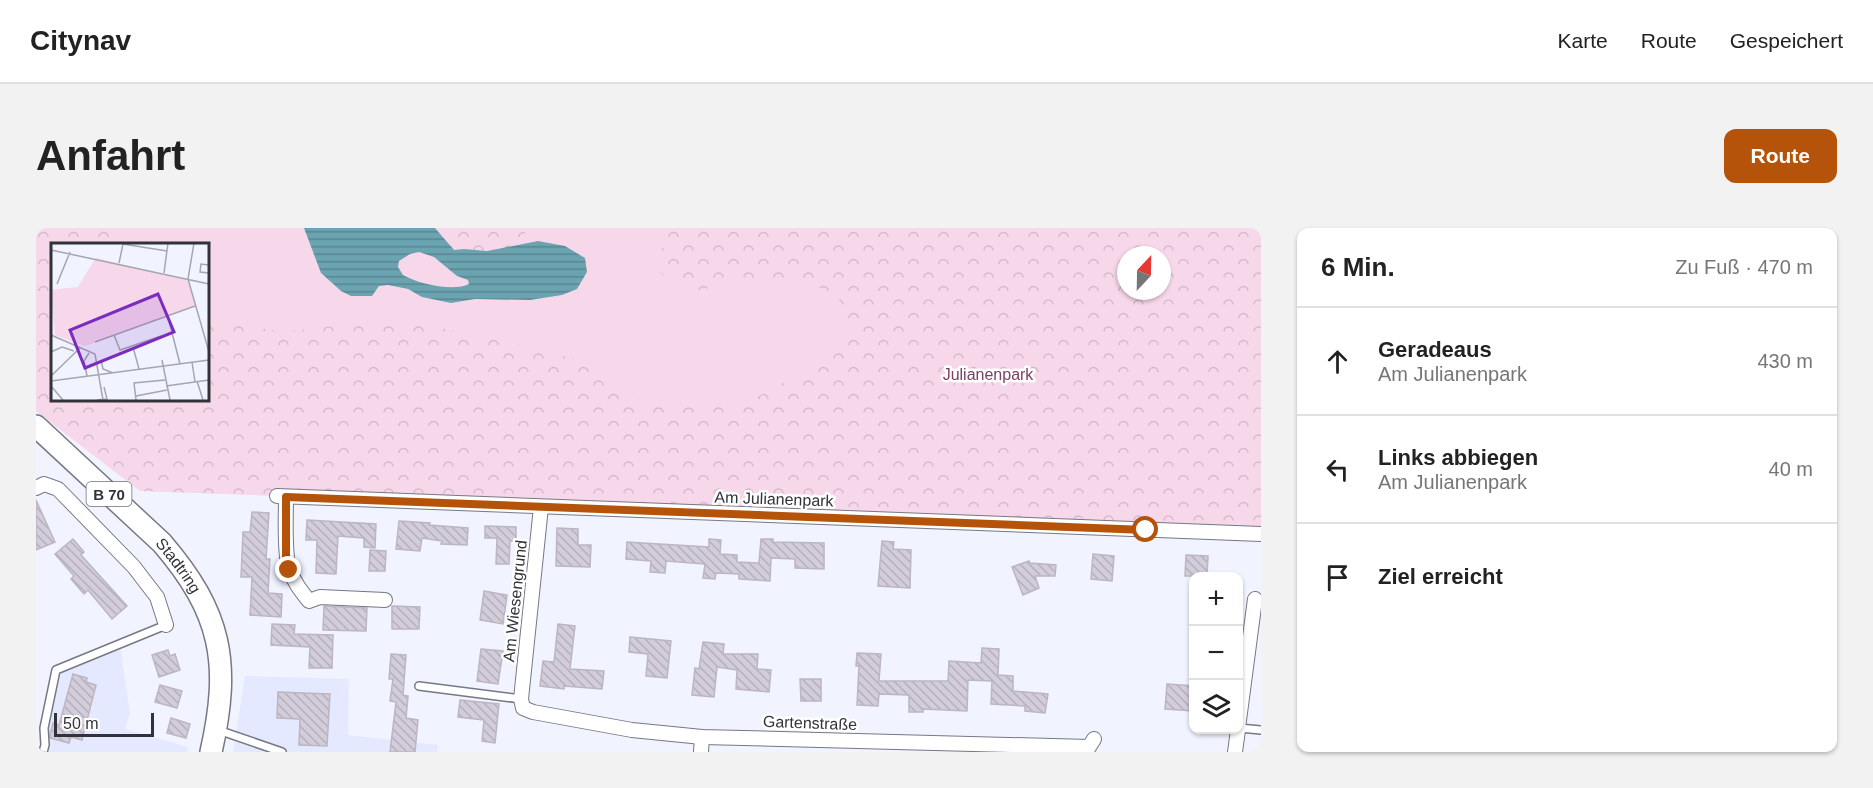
<!DOCTYPE html>
<html lang="de">
<meta charset="utf-8">
<style>
body{margin:0;font-family:Arial,sans-serif;background:#f2f2f2;color:#222}
.controls{position:absolute;right:18px;bottom:18px;display:grid;overflow:hidden;border-radius:12px;box-shadow:0 2px 4px #0004}
.controls button{width:54px;height:54px;display:grid;place-items:center;padding:0;border:0;border-bottom:2px solid #e0e0e0;background:#fff;color:#222;font:30px sans-serif}
.compass{position:absolute;left:1081px;top:18px;width:54px;height:54px;border-radius:50%;background:#fff;box-shadow:0 2px 4px #0004;rotate:22deg}
.scale{position:absolute;left:18px;bottom:15px;width:100px;box-sizing:border-box;padding-left:6px;border:3px solid #323338;border-top:0;font-size:16px;line-height:21px;white-space:nowrap;color:#323338;-webkit-text-stroke:4px #fff;paint-order:stroke}
.stop{position:absolute;width:18px;height:18px;margin:-14px;border:4px solid #b45309;border-radius:50%;background:#fff}
.stop.end{background:#b45309;border-color:#fff;box-shadow:0 2px 6px #0008}
.list{margin:0;padding:0;list-style:none}
h2{display:flex;justify-content:space-between;align-items:center;height:78px;margin:0;padding:0 24px;font-size:26px}
h2 small{font-size:20px;font-weight:400;color:#767676}
.list li{display:grid;grid-template-columns:39px 1fr auto;gap:18px;align-items:center;box-sizing:border-box;height:108px;padding:0 24px;border-top:2px solid #e0e0e0}
.list b{display:block;font-size:22px;white-space:nowrap}
.list p{margin:0;font-size:20px;white-space:nowrap;color:#767676}
.list em{font-size:20px;font-style:normal;color:#767676}
.icon{flex:none;width:33px;height:33px;fill:none;stroke:currentColor;stroke-width:2;stroke-linecap:round;stroke-linejoin:round}
.map{position:relative;flex:none;width:1225px;height:524px;overflow:hidden;border-radius:12px}
header{display:flex;align-items:center;gap:36px;box-sizing:border-box;height:84px;padding:0 30px;background:#fff;border-bottom:2px solid #e0e0e0}
header strong{font-size:28px}
nav{display:flex;gap:33px;margin-inline-start:auto;font-size:21px}
.intro{display:flex;align-items:center;justify-content:space-between;box-sizing:border-box;height:144px;padding:0 36px}
h1{margin:0;font-size:42px}
.button{padding:15px 27px;border-radius:12px;background:#b45309;color:#fff;font-size:21px;font-weight:700}
main{display:flex;gap:36px;padding:0 36px}
aside{flex:1;background:#fff;border-radius:12px;box-shadow:0 2px 4px #0004}
.map>svg:first-child{display:block}
.built{fill:#e5e9ff}
.green{fill:#f7d8eb;fill-rule:evenodd}
.forest{fill:url(#forest-crowns);fill-rule:evenodd}
.water{fill:url(#water-rules);fill-rule:evenodd}
.building{fill:url(#building-back-hatch);stroke:#bcb5c2;stroke-width:1.5}
.lines{fill:none;stroke-linecap:round;stroke-linejoin:round}
.lane-casing{stroke:#757885;stroke-width:10}
.street-casing{stroke:#757885;stroke-width:16}
.primary-casing{stroke:#757885;stroke-width:24}
.lane{stroke:#fff;stroke-width:7}
.street{stroke:#fff;stroke-width:14}
.primary{stroke:#fff;stroke-width:21}
.route{stroke:#b45309;stroke-width:8}
.labels{text-anchor:middle;dominant-baseline:central;stroke-width:5;stroke-linejoin:round;paint-order:stroke}
.shield{fill:#fff;stroke:#707074;stroke-width:1.5}
.shield-label{font-size:15px;font-weight:bold;fill:#323338}
.park-label{font-size:16px;fill:#794168;stroke:#fff}
.street-label{font-size:16px;fill:#323338;stroke:#fff}
.inset-road{fill:none;stroke:#a5a6af;stroke-width:1.5}
.view{fill:#7b2cbf;fill-opacity:0.15;stroke:#7b2cbf;stroke-width:3}
.inset-edge{fill:none;stroke:#323338;stroke-width:3}
</style>
<header>
<strong>Citynav</strong>
<nav><a>Karte</a><a>Route</a><a>Gespeichert</a></nav>
</header>
<div class="intro"><h1>Anfahrt</h1><a class="button">Route</a></div>
<main>
<div class="map">
<svg width="1225" height="524" viewBox="0 0 1225 524">
<defs>
<pattern id="forest-crowns" width="20" height="18" patternUnits="userSpaceOnUse" patternTransform="scale(1.5)"><rect width="20" height="18" fill="#f7d8eb"/><path d="M2 6a3 3 0 1 1 6 0M12 15a3 3 0 1 1 6 0" fill="none" stroke="#d4baca"/></pattern>
<pattern id="water-rules" width="6" height="5" patternUnits="userSpaceOnUse" patternTransform="scale(1.5)"><rect width="6" height="5" fill="#6ba4b1"/><path d="M0 2.5h6" fill="none" stroke="#598691"/></pattern>
<pattern id="building-back-hatch" width="6" height="6" patternUnits="userSpaceOnUse" patternTransform="scale(1.5)"><rect width="6" height="6" fill="#d3ccda"/><path d="M-1 5l2 2M0 0l6 6M5-1l2 2" fill="none" stroke="#b6b0bc"/></pattern>
</defs>
<rect width="100%" height="100%" fill="#f1f3ff"/>
<g class="built">
<polygon points="84,417 94,485 89,501 152,519 151,524 8,524 8,500 21,442"/>
<polygon points="209,448 313,451 312,507 402,517 401,524 197,524"/>
</g>
<path class="green" d="M0,0h1225v302l-1121,-39 -104,-80zM16,16h155v155h-155zM1090,27h36v36h-36z"/>
<g class="forest">
<path d="M0,0h75l13,16h-72v155h155v-86l21,10 55,9 94,-11 63,7 61,12 96,24 39,34 27,6 85,-2 89,-49 11,-13 -2,-24 -9,-21 -25,-10 -22,-5 -24,-2 -72,13 -25,-10 -14,-13 15,-40h591v302l-1121,-39 -104,-80zM1090,27h36v36h-36z"/>
<polygon points="399,0 492,0 481,17 451,23 418,22"/>
</g>
<path class="water" d="M268,0h131l19,22 10,-1 23,2 51,-10 27,5 20,12 2,14 -10,17 -15,6 -32,5 -55,-1 -24,4 -29,-6 -14,-8 -20,-4 -9,1 -7,10h-21l-10,-5 -20,-18zM383,24l15,5 23,19 11,4 1,4c-15,8 -51,0 -66,-9l-5,-8 1,-6 11,-7z"/>
<g class="building">
<polygon points="0,272 19,314 0,322"/>
<polygon points="216,284 233,285 230,331 234,331 232,365 246,366 245,389 214,387 216,349 205,349 207,304 214,304"/>
<polygon points="271,292 340,296 339,320 328,319 328,310 302,308 300,346 280,345 281,312 270,312"/>
<polygon points="363,293 394,295 393,297 432,300 431,317 405,316 406,313 386,310 384,323 360,321"/>
<polygon points="449,298 480,299 480,313 474,313 473,336 460,336 461,310 449,310"/>
<polygon points="521,300 542,301 542,317 555,317 554,339 520,338"/>
<polygon points="37,311 48,324 45,327 91,378 76,391 52,362 48,366 35,351 38,348 19,326"/>
<polygon points="673,311 685,312 684,326 701,327 701,334 723,335 725,311 737,311 737,314 788,315 788,341 759,340 759,331 735,330 734,353 703,351 703,346 680,345 679,351 667,350 669,336 630,333 629,345 614,344 615,333 590,331 591,314 673,319"/>
<polygon points="846,313 858,314 857,321 875,322 874,360 842,358"/>
<polygon points="334,322 350,323 349,343 333,343"/>
<polygon points="1057,326 1078,328 1076,353 1055,351"/>
<polygon points="1150,327 1172,328 1171,348 1149,348"/>
<polygon points="993,333 994,335 1020,337 1019,348 999,348 1003,360 987,367 976,339"/>
<polygon points="448,363 471,367 467,396 444,392"/>
<polygon points="288,378 331,380 330,403 287,402"/>
<polygon points="356,378 384,379 383,401 356,401"/>
<polygon points="236,396 259,397 258,406 297,407 296,440 273,440 274,419 235,417"/>
<polygon points="522,396 539,398 534,441 568,443 566,461 528,458 528,461 504,458 507,433 518,434"/>
<polygon points="594,409 635,413 631,450 610,448 612,426 593,424"/>
<polygon points="667,414 688,416 687,426 722,426 721,441 735,442 733,464 700,461 701,442 681,439 678,469 656,467 659,440 663,441"/>
<polygon points="946,420 963,421 962,447 977,448 977,463 1012,466 1009,485 989,483 989,478 955,476 956,453 932,452 931,483 887,481 887,484 873,484 873,467 843,466 842,478 821,477 823,438 820,438 821,425 845,426 843,453 912,453 913,433 945,435"/>
<polygon points="445,421 467,423 462,456 441,453"/>
<polygon points="132,422 134,428 139,426 144,442 123,449 116,427"/>
<polygon points="355,426 370,427 367,467 372,468 370,490 382,492 379,524 354,524 360,474 354,473 357,451 353,451"/>
<polygon points="37,446 51,450 50,454 60,457 46,512 35,509 33,515 14,510 14,506 17,495 23,497"/>
<polygon points="764,451 785,451 785,473 765,473"/>
<polygon points="1131,456 1158,458 1158,483 1129,481"/>
<polygon points="124,457 146,463 141,480 119,474"/>
<polygon points="242,464 294,466 291,518 263,517 264,491 241,490"/>
<polygon points="424,472 463,476 459,515 446,513 448,492 422,489"/>
<polygon points="135,490 154,496 150,510 131,505"/>
</g>
<g class="lines">
<g class="lane-casing">
<g id="lane">
<polyline points="383,458 485,471"/>
<polyline points="1203,500 1225,502"/>
<polyline points="182,502 246,524"/>
<polyline points="7,524 9,517 8,500 20,442 130,397"/>
</g>
</g>
<g class="street-casing">
<g id="street">
<polyline points="0,260 8,256 22,261 98,339 121,369 130,397"/>
<polyline points="241,268 1225,306"/>
<path d="M250,269c0,19 -2,55 3,71 4,13 12,23 20,33l11,-4 65,3"/>
<polyline points="505,279 485,471 487,480 497,484 596,502 666,509 1053,519 1058,511"/>
<polyline points="1202,500 1219,371"/>
<polyline points="665,524 666,509"/>
<polyline points="1199,524 1202,502"/>
</g>
</g>
<g class="primary-casing">
<g id="primary">
<path id="s1" d="M0,198l126,117c60,70 69,120 49,209"/>
</g>
</g>
<use href="#lane" class="lane"/>
<use href="#street" class="street"/>
<use href="#primary" class="primary"/>
</g>
<g class="lines">
<polyline class="route" points="253,342 250,330 250,269 1110,302"/>
</g>
<g class="labels">
<rect class="shield" x="50.5" y="254" width="45" height="24" rx="4.5"/>
<g class="shield-label">
<text x="73" y="266">B 70</text>
</g>
<g class="park-label">
<text x="952" y="146">Julianenpark</text>
</g>
<g class="street-label">
<text transform="translate(738 271) rotate(2)">Am Julianenpark</text>
<text stroke="none"><textPath href="#s1" startOffset="200">Stadtring</textPath></text>
<text transform="translate(479 373) rotate(-84)">Am Wiesengrund</text>
<text transform="translate(774 495) rotate(2)">Gartenstraße</text>
</g>
</g>
<g transform="translate(15 15)">
<rect width="158" height="158" fill="#f1f3ff"/>
<path d="M45,15l92,22 7,26 -110,40 -30,-11 -4,-45 27,-3z" fill="#f7d8eb"/>
<path d="M45,15l92,22 7,26 -110,40 -30,-11 -4,-45 27,-3zM61,48l4,10 14,-5 -1,5 -13,7v6l12,-3 4,3 -12,10 -38,7 -24,-19 -1,-7 9,-10 12,-2 15,18h7l-3,6 6,1 -2,-20z" fill="#f7d8eb" fill-rule="evenodd"/>
<path class="inset-road" d="M143,0l-6,36 21,73M72,1l44,7M0,7l158,34M68,20l4,-19M158,22l-8,-1 -1,8 9,1M113,30l4,-30M6,41l13,-32M118,78l11,43M0,92l44,19 8,46M63,92l6,15 41,-14M44,99l100,-36M82,104l6,22M0,109l11,-5 12,4M50,117l2,9 10,4M111,117l8,40M141,119l3,20M0,133l29,-28M36,133l-3,-15 5,-8M0,138l158,-21M146,138l6,19M0,143l12,14M115,143l43,-6M85,153l31,-6M46,157l10,-1 -3,-12M85,157l-2,-17 31,-3"/>
<path class="view" d="M107,51l16,38 -89,36 -15,-38z"/>
<rect width="158" height="158" class="inset-edge"/>
</g>
</svg>
<div class="controls">
<button>+</button>
<button>−</button>
<button><svg class="icon" aria-label="layers" viewBox="0 0 24 24"><path d="M12 4l9 5-9 5-9-5zM3 14l9 5 9-5"/></svg></button>
</div>
<svg class="compass" viewBox="-18 -18 36 36"><path d="M0-13l5 13h-10z" fill="#e53935"/><path d="M0 13l5-13h-10z" fill="#767676"/></svg>
<div class="scale">50 m</div>
<div class="stop" style="left:1110px;top:302px"></div>
<div class="stop end" style="left:253px;top:342px"></div>
</div>
<aside>
<h2>6 Min.<small>Zu Fuß · 470 m</small></h2>
<ul class="list">
<li><svg class="icon" aria-label="ahead" viewBox="0 0 24 24"><path d="M12 20V5M6 11l6-6 6 6"/></svg><div><b>Geradeaus</b><p>Am Julianenpark</p></div><em>430 m</em></li>
<li><svg class="icon" aria-label="left" viewBox="0 0 24 24"><path d="M17 20v-9H6M10 6l-5 5 5 5"/></svg><div><b>Links abbiegen</b><p>Am Julianenpark</p></div><em>40 m</em></li>
<li><svg class="icon" aria-label="arrive" viewBox="0 0 24 24"><path d="M6 21V4h12l-3 4 3 4H6"/></svg><div><b>Ziel erreicht</b></div></li>
</ul>
</aside>
</main>
